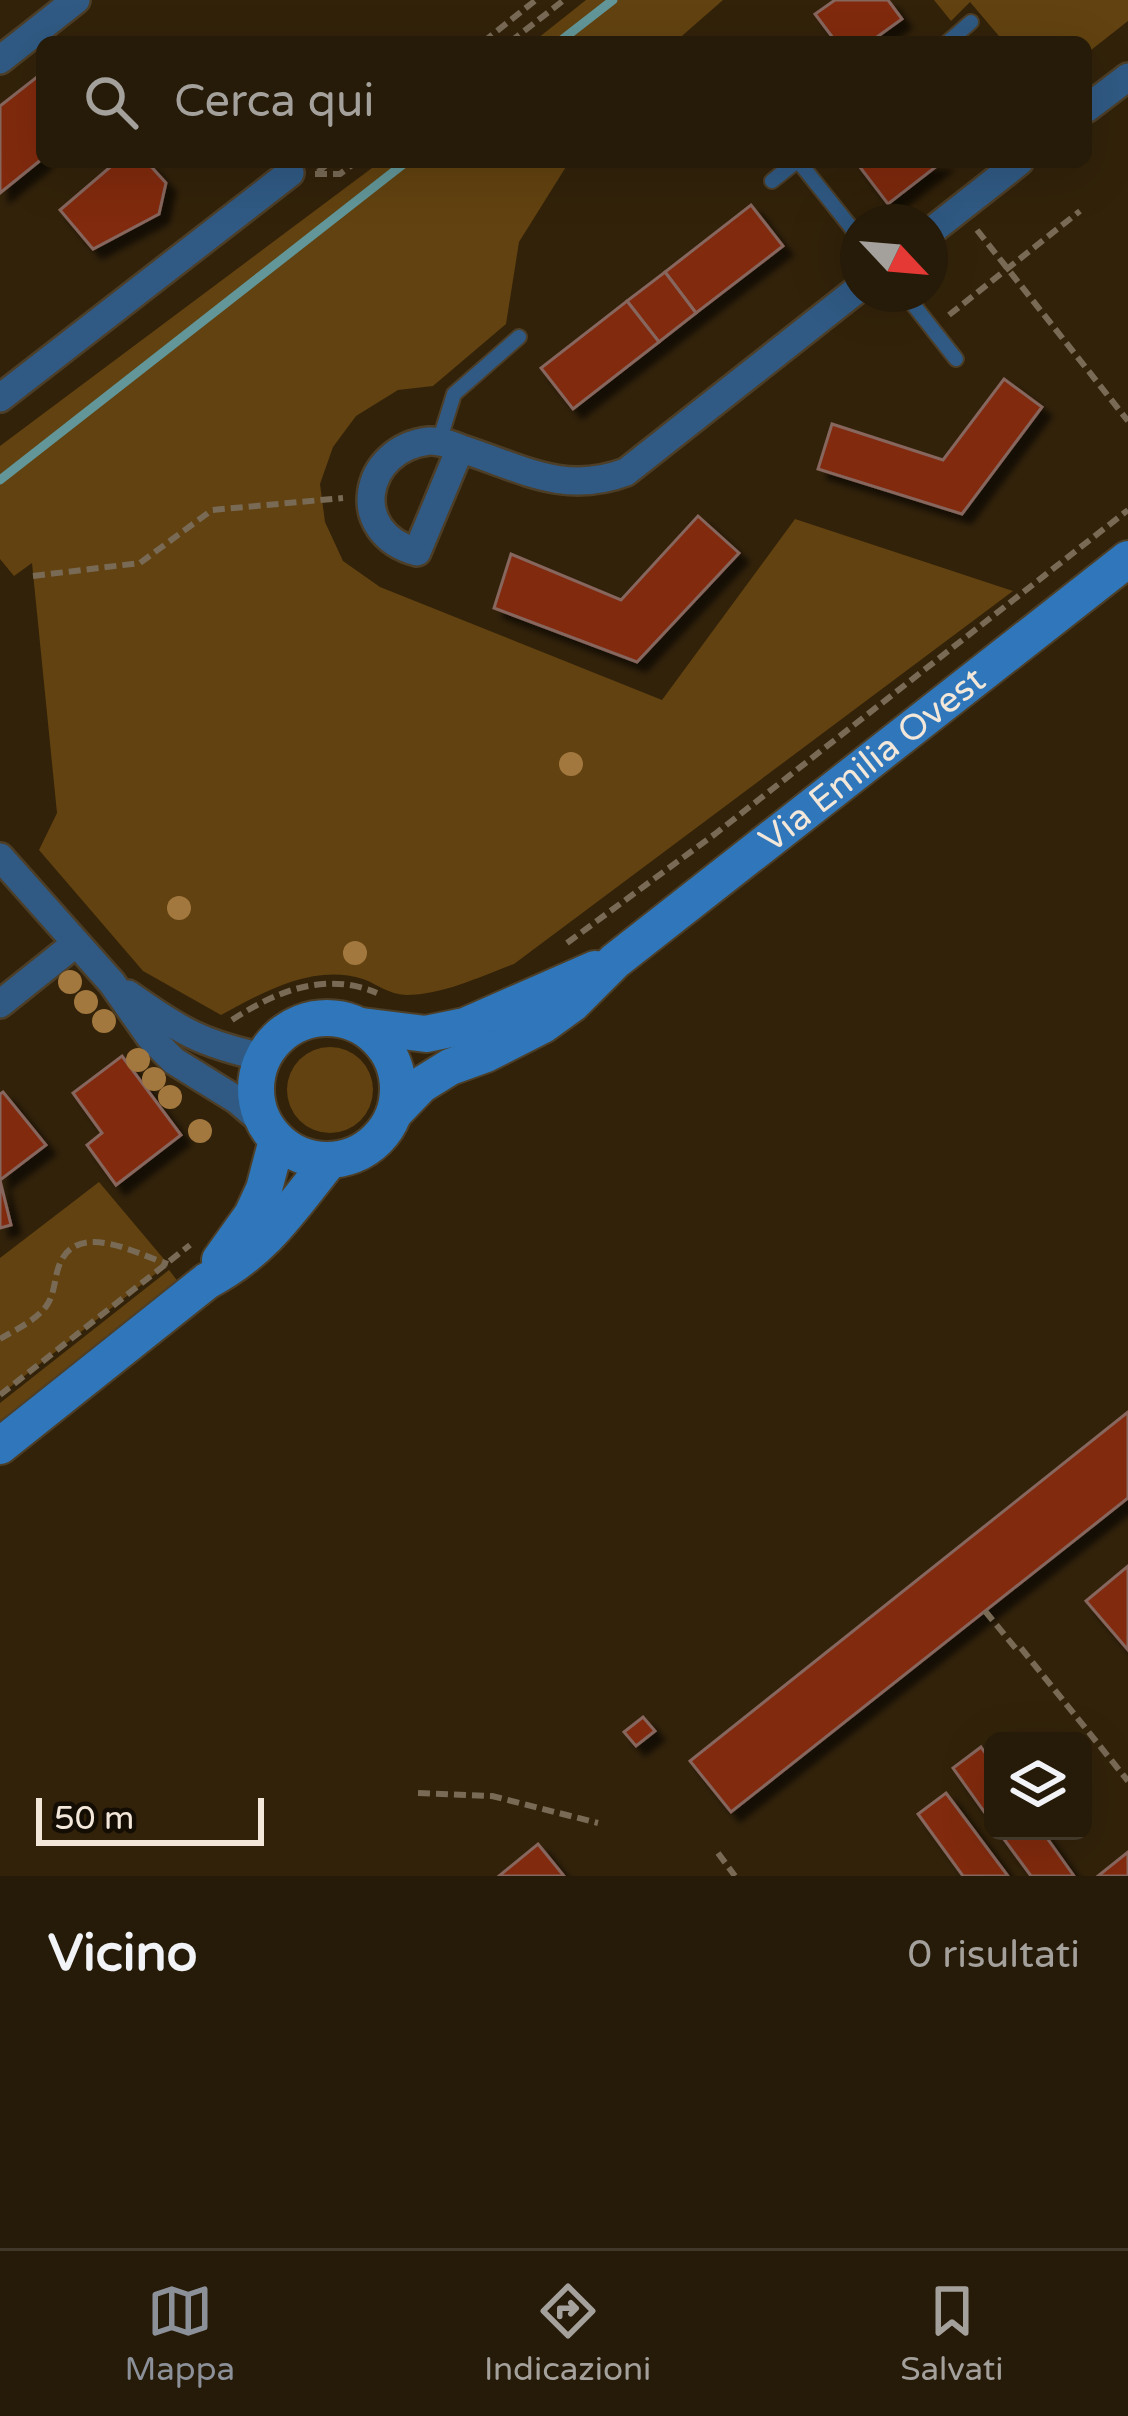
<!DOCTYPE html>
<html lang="it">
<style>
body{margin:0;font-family:"Varela Round",sans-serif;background:#322716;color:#f1f3f6}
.controls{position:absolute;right:36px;bottom:36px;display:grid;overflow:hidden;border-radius:18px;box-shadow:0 12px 48px #0002}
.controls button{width:108px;height:108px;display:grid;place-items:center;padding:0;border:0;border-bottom:3px solid #423829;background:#261a08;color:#f1f3f6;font:60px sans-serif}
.compass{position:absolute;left:840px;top:204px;width:108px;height:108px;border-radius:50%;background:#261a08;box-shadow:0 12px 48px #0002;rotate:116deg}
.scale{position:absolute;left:36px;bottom:30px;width:228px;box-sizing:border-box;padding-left:12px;border:6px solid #f2e7d9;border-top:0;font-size:33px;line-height:42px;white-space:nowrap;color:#f2e7d9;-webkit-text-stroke:9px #140d04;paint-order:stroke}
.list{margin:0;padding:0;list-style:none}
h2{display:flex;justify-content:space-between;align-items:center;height:156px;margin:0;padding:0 48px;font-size:51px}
h2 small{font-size:39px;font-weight:400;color:#a4a19c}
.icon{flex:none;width:66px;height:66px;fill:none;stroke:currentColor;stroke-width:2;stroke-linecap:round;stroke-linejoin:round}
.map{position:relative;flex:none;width:1128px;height:1876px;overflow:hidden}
.search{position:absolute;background:#261a08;box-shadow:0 12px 48px #0002;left:36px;right:36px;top:36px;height:132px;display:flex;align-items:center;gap:30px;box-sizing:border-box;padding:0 42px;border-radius:18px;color:#a4a19c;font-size:45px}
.sheet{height:372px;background:#261a08}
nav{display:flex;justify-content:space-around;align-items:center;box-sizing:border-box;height:168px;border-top:3px solid #423829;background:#261a08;font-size:33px;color:#a4a19c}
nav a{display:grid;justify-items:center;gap:6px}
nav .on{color:#8c9099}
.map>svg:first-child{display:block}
.green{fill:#624210}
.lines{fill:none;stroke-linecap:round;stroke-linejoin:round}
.stream{stroke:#629698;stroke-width:9}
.building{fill:#812a10;stroke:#86665d;stroke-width:3;filter:url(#shadow)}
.lane-casing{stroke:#4d3e27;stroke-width:18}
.street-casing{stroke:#4d3e27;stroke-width:32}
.secondary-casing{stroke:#4d3e27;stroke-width:40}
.path{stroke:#786a55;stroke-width:6;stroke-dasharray:12 6;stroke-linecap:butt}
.lane{stroke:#305a84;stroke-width:14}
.street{stroke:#305a84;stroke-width:27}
.secondary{stroke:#2f77ba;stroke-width:36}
.tree{fill:#a2783f}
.labels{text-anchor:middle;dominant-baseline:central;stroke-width:9;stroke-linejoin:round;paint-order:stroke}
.street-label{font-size:36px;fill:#f2e7d9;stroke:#140d04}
</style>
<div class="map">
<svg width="1128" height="1876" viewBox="0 0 1128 1876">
<defs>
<filter id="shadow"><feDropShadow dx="9" dy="9" stdDeviation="3" flood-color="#0009"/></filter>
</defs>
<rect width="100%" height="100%" fill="#32220a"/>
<g class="green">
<polygon points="586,0 723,0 675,42 533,42"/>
<polygon points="934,0 1128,0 1128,21 1086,54 1086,42 1004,42 970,2 951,21"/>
<path d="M380,162h189l-50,80 -13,82 -73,62 -35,4 -42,26 -23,31 -13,37 5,38 18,39 37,26 282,113 133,-181 218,72 -499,373c-33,12 -71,31 -108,31 -18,-1 -27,-10 -43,-16 -49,-16 -100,13 -142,36l-78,-44 -104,-121 18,-37 -25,-250 -18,13 -14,-17v-113z"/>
<circle cx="330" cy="1090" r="43"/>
<polygon points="99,1182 168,1264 0,1395 0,1258"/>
<polygon points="169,1270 179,1283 0,1424 0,1403"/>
</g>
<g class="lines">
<g class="stream">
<polyline points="559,42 613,0"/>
<polyline points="0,480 406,162"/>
</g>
</g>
<g class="building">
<polygon points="835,0 888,0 902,19 870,42 836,42 815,14"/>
<polygon points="42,73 42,159 0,193 0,106"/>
<polygon points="116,162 147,162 166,183 159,214 93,249 60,210"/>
<polygon points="856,162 942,162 888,204"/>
<polygon points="751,205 783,246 696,313 665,272"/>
<polygon points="665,272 696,313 659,342 627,301"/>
<polygon points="627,301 659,342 573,409 541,368"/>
<polygon points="1004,379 1042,407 962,514 818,469 832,424 943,460"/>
<polygon points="698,516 739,553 637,662 494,608 511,554 621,600"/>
<polygon points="122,1056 181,1135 116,1185 87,1145 102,1133 73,1093"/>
<polygon points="3,1092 46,1145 0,1180 11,1225 0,1228 0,1094"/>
<polygon points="1128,1412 1128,1498 731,1812 690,1761"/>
<polygon points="1128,1566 1128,1650 1086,1601"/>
<polygon points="643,1717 655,1731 636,1746 624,1732"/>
<polygon points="981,1747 993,1764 993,1824 953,1768"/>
<polygon points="946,1793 1008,1876 963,1876 918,1814"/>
<polygon points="998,1831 1042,1831 1074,1876 1031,1876"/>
<polygon points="538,1844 564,1876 499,1876"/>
<polygon points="1128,1852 1128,1876 1098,1876"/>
</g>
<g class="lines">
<g class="lane-casing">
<g id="lane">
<polyline points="948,42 971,22"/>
<polyline points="799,162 858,236"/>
<polyline points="772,181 796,162"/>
<polyline points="905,294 956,359"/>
<polyline points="439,442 454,394 519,337"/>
</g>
</g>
<g class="street-casing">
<g id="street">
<polyline points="0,60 76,0"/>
<polyline points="1086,109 1128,77"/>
<polyline points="930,232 1019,162"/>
<polyline points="0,398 290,173"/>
<path d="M460,449l-43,103c-71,-19 -54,-104 12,-111 12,-1 25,5 36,9 58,19 100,45 161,22l232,-183"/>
<polyline points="0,857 112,983 150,1037 174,1061 237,1100 264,1123"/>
<path d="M128,994c51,36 73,50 135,63"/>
<polyline points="0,1004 75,944"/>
</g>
</g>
<g class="secondary-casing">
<g id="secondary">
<circle cx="327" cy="1089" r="71"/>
<polyline points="362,1026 426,1034 465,1026 595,969"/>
<path id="s1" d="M395,1112l26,-27 29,-18 36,-13 57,-29 29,-21 43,-43 513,-402"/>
<polyline points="220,1260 252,1215 264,1189 277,1140"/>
<path d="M0,1446l207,-165c57,-30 83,-71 122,-120"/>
</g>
</g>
<g class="path">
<polyline points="483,42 536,0"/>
<polyline points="510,42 564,0"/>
<polyline points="318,172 330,162"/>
<polyline points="315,174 340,174 356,162"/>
<polyline points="977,230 1128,421"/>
<polyline points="949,315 1080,211"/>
<polyline points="33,576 140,563 212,510 343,498"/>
<polyline points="567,943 715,834 1128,510"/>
<path d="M232,1020c44,-29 94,-49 145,-27"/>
<path d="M0,1339c15,-9 37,-19 47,-34 9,-13 7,-32 15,-46 21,-36 75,-5 106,5"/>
<polyline points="0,1395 190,1245"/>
<polyline points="985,1611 1017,1650"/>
<polyline points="1021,1648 1128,1781"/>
<polyline points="418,1793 492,1796 598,1823"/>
<polyline points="718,1853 735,1876"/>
</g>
<use href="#lane" class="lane"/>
<use href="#street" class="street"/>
<use href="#secondary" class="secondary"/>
</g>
<g class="tree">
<circle cx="571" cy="764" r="12"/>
<circle cx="179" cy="908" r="12"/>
<circle cx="355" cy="953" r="12"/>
<circle cx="70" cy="982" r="12"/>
<circle cx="86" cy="1002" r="12"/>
<circle cx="104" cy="1021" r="12"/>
<circle cx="138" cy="1060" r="12"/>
<circle cx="154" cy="1079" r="12"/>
<circle cx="170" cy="1097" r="12"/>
<circle cx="200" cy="1131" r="12"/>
</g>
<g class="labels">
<g class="street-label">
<text stroke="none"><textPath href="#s1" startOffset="597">Via Emilia Ovest</textPath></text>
</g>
</g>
</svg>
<div class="controls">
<button><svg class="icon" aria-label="layers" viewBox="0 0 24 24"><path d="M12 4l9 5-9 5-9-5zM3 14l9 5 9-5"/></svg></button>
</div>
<svg class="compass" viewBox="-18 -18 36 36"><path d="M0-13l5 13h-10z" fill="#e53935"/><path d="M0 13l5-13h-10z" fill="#a4a19c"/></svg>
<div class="scale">50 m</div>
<div class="search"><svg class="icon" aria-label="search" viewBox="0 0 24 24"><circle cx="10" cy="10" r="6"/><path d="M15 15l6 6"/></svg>Cerca qui</div>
</div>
<section class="sheet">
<h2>Vicino<small>0 risultati</small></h2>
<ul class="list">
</ul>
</section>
<nav>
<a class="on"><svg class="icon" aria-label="map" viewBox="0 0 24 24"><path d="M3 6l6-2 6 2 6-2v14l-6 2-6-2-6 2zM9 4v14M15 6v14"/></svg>Mappa</a>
<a><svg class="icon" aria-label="directions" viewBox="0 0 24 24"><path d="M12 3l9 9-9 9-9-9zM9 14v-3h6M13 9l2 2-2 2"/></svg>Indicazioni</a>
<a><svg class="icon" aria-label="saved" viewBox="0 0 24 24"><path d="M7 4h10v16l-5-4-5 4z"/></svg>Salvati</a>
</nav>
